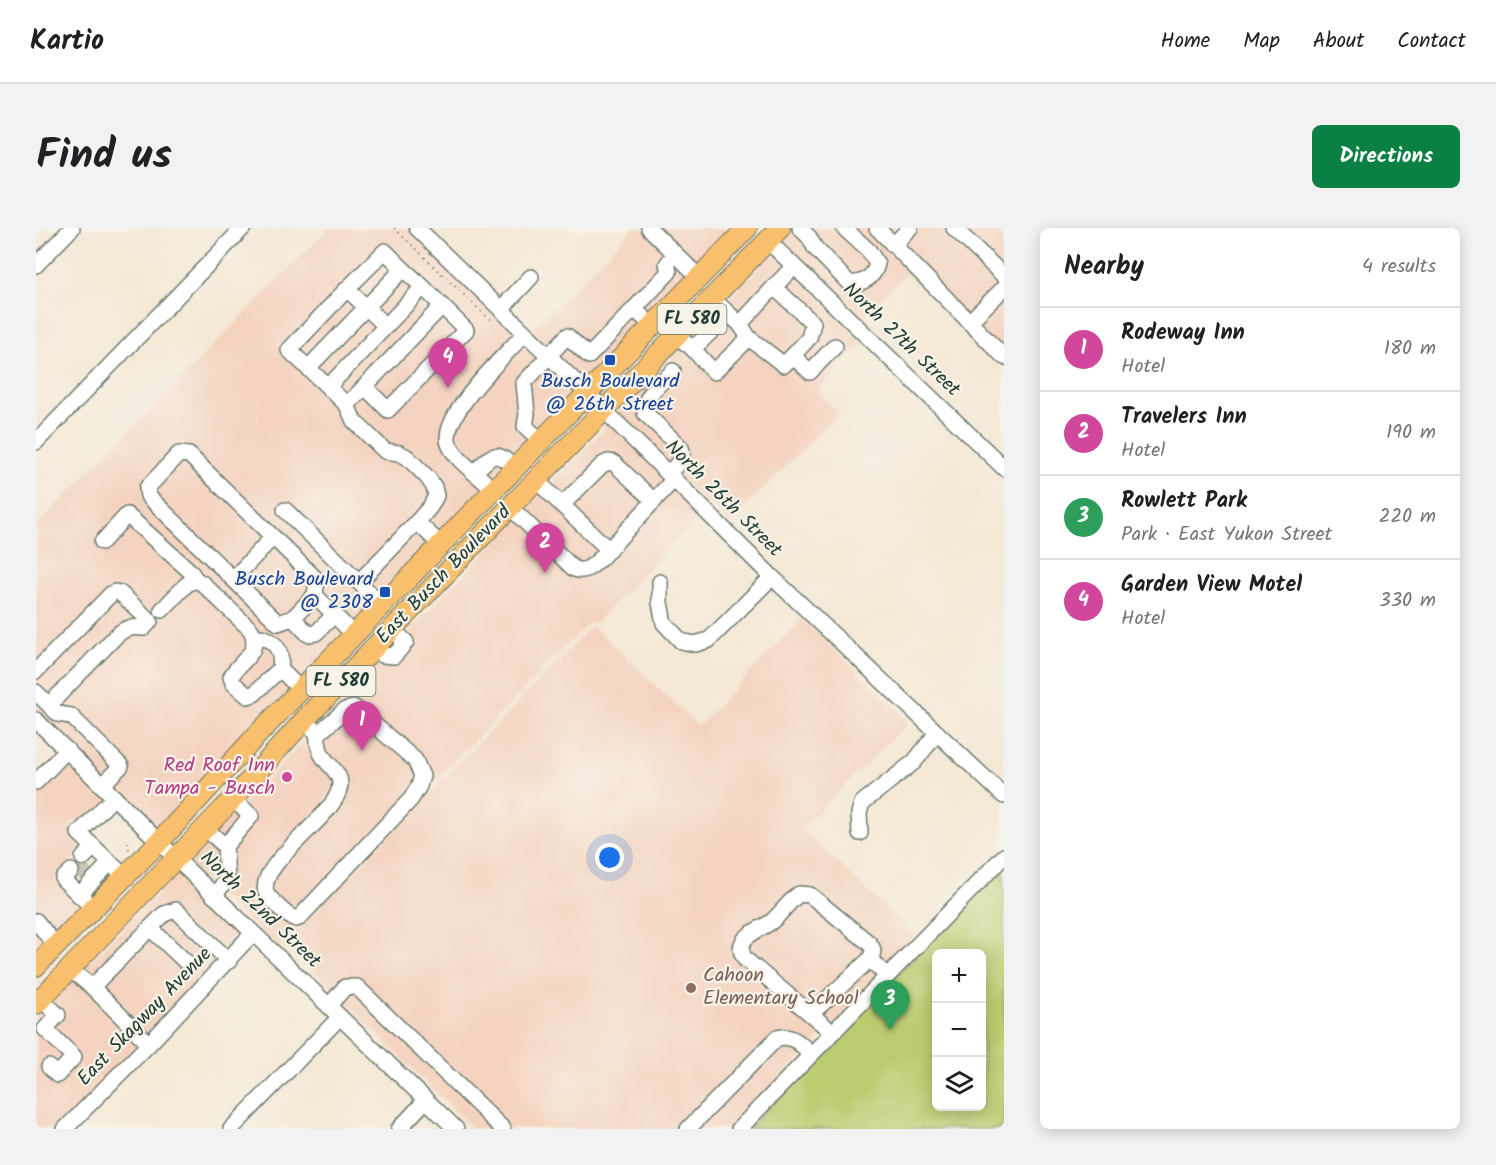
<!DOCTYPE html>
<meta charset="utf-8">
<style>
body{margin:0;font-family:Kalam,sans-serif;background:#f2f2f2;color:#202124}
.controls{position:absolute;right:18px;bottom:18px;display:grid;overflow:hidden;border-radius:9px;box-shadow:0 3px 15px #0003}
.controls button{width:54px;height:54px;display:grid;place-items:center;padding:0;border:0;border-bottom:2px solid #e0e0e0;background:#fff;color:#202124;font:30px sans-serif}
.you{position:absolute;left:574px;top:630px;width:21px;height:21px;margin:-15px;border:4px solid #fff;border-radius:50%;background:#1a73e8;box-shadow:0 0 0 9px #1a73e833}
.badge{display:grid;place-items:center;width:39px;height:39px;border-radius:50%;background:#0b8043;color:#fff;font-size:20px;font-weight:700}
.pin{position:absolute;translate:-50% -50px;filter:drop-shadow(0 2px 3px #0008)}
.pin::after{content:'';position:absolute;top:32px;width:21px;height:18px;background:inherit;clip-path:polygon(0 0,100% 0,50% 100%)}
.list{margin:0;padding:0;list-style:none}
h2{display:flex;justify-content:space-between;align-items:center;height:78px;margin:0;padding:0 24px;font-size:26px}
h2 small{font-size:20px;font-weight:400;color:#757577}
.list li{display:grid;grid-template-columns:39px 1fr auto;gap:18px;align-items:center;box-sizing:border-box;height:84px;padding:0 24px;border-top:2px solid #e0e0e0}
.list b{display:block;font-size:22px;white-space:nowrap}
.list p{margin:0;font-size:20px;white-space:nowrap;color:#757577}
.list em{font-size:20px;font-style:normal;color:#757577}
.icon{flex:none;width:33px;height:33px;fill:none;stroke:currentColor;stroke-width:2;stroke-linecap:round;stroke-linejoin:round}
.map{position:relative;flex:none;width:968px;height:901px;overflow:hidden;border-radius:9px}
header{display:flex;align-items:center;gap:36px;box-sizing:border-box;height:84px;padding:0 30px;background:#fff;border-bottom:2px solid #e0e0e0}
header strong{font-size:28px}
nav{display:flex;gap:33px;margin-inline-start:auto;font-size:21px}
.intro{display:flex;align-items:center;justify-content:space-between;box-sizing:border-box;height:144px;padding:0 36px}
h1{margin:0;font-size:42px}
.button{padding:15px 27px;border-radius:9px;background:#0b8043;color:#fff;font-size:21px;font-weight:700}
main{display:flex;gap:36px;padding:0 36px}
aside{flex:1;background:#fff;border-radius:9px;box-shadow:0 3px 15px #0003}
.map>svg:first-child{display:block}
.built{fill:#f4d3c0}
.green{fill:#bbcc6f;stroke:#6d8452;stroke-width:1.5;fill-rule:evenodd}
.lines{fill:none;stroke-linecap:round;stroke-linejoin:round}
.minor-tunnel{stroke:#cac6b5;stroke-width:15;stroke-dasharray:15 8;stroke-linecap:butt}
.minor-casing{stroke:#6a796c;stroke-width:18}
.major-casing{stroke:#6a796c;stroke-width:22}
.path{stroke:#6a796c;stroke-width:1.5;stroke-dasharray:1.5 4.5;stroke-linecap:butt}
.minor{stroke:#fff;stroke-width:15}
.major{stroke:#f8bf6c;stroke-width:20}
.transit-dot{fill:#1a4fb4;stroke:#f7f3e8;stroke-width:2}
.hotel-dot{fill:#d1479c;stroke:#f7f3e8;stroke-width:2}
.education-dot{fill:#8d6e63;stroke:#f7f3e8;stroke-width:2}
.labels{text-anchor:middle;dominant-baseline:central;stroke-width:4.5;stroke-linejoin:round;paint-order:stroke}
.shield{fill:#f7f3e8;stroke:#60746a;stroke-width:1.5}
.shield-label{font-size:18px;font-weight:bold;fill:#1f3d34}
.street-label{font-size:20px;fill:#1f3d34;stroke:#f7f3e8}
.transit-label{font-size:20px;fill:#164399;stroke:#f7f3e8}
.hotel-label{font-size:20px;fill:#b23c85;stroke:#f7f3e8;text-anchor:end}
.education-label{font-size:20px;fill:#785e54;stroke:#f7f3e8;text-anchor:start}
</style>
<header>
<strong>Kartio</strong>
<nav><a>Home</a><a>Map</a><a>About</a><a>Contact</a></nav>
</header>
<div class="intro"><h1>Find us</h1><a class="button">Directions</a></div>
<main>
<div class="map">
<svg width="968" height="901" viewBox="0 0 968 901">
<rect width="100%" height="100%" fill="#f7f3e8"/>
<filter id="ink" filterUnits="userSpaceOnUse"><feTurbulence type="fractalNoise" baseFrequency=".0167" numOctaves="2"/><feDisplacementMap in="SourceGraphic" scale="12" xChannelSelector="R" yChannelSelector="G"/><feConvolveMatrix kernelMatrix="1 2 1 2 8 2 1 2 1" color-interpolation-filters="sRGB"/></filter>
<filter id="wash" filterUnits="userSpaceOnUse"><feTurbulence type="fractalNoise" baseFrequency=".008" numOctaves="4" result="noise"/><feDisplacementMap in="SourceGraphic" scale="24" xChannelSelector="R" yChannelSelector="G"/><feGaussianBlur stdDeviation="1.35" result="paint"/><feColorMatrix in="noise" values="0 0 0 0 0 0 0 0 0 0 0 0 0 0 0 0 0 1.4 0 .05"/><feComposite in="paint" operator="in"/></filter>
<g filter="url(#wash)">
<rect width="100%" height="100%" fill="#f5e8d5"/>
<g class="built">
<polygon points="293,0 373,0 543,165 120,604 0,484 0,298"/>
<polygon points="597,0 605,0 655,48 551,157 495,103"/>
<polygon points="620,0 702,0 662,41"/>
<polygon points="761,0 968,0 968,137 870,45 823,94 744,17"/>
<polygon points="737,25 828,113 781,163 803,185 694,295 675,276 673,278 581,187"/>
<polygon points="574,195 665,286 559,395 553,395 246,710 245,714 248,720 240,720 151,634"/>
<polygon points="767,390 873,494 766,600 881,711 695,901 437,901 249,714 556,398 662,498"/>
<polygon points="32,530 76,575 49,602 39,593 32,600 49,617 18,650 48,679 0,730 0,562"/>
<polygon points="144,642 209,705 25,901 0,901 0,789"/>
</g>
<path class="green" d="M968,636v265h-256zM900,726h46v152h-46z"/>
</g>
<g filter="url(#ink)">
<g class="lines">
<polyline class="minor-tunnel" points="43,650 55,637"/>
<g class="minor-casing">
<g id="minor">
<polyline points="381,0 551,165 736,349 968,568"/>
<polyline points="613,0 664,50"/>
<path d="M764,0l9,9 6,11 34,35c13,2 25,-6 28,-19l-8,-13 -25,-23"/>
<polyline points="841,0 968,129"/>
<polyline points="918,0 968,48"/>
<polyline points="732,13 968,240"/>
<polyline points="857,17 874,0"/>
<polyline points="0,37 36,0"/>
<polyline points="311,61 349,23 367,41"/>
<polyline points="465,81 495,49"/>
<polyline points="598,81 633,44 631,36 639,26"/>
<polyline points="933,94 968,60"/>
<polyline points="704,96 738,59"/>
<polyline points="350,98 387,59 406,78"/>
<polyline points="713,110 748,137 773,110 777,95 738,59 758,38"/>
<polyline points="647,113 655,119 663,115 693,86 676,70"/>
<polyline points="655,119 678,144 713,110 704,96 693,86"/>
<polyline points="757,128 774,144 799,118"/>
<polyline points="272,140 367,41 387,59"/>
<polyline points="292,159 350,98 311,61 253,122 311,177 318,193 349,223 363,225 371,229 392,250 398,259 400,268 394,279 381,294 405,317"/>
<polyline points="311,177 406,78 430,102 352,182 329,159"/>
<polyline points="505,213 489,198 491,186 488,155 531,108 553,128 598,81 617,98"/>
<polyline points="0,214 207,0"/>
<path d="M439,244c18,-18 19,-23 40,-4"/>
<path d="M632,245c7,-7 18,-14 13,-25l-36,-35c-2,-18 16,-30 28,-42"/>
<polyline points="500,252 526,277"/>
<path d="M458,262c-12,-12 -40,-31 -45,-46 -10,-28 58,-90 76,-111"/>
<path d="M474,279l64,62c12,4 18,-3 27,-11l73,-79"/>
<polyline points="249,282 323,354 381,294"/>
<polyline points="66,314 91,287 154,343 160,352"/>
<polyline points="573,322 526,277 566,237 572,234 578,235 618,273"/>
<polyline points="197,351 237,309"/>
<polyline points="323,354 346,378"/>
<polyline points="624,354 624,375 628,395 645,413 659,416 673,412 736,349"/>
<polyline points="279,367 257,390 242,395 112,268 111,260 143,226 153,227 281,352 279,367 318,407"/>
<path d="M126,382l25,-26 9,-4 6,3 49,47c11,24 -11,29 -20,47l2,6 15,13 6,-2 26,-25 21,21"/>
<polyline points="257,390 272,406 280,405 298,387"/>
<path d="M218,408c20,2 29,13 26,33"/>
<polyline points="338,419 346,427 358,428 370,414 356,401"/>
<path d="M0,443l75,-77 4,-2 5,1 30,28 -6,7c-12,-1 -18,-1 -27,7l-68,70 9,9 13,2 50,50 -19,19"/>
<polyline points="0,464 13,477"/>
<polyline points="0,492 123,614 420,901"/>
<path d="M267,493l14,11h3l25,-22 10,-2 60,52 7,16 -3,10 -8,13 -112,119 -3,1c-10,-3 -15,-10 -22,-17 -3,-3 -7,-6 -8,-10 -9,-28 66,-73 73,-102 5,-16 -10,-23 -17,-35 -4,-7 -4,-15 -5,-23"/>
<polyline points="0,554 31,522"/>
<polyline points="78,569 43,605 89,649"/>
<polyline points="169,600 189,618 215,588 197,571"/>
<polyline points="824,605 823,585 826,575 878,534 901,505"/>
<polyline points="47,630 58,619"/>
<polyline points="35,643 27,651 58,681"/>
<polyline points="43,667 74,635"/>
<polyline points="178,668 191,651 189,618"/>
<polyline points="0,693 21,719"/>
<polyline points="114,700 151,735"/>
<polyline points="34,741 56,759 113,816"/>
<polyline points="56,759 128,686 140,682 193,733"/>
<polyline points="5,771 22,787 9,801 38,829 21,847 13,839"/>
<polyline points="293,778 309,759 321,759 467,901"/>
<polyline points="776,785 834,731"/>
<path d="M796,804l-87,-73c-14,-21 15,-29 26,-37 11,-9 17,-20 28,-28l11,1 59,48c5,6 5,9 1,16l17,17"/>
<polyline points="29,901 113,816 217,705"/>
<polyline points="195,901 304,789"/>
<polyline points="363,901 390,872"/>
<path d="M652,901l89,-91c15,-4 24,6 34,16"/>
<polyline points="703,901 968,628"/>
</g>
</g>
<g class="major-casing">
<g id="major">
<polyline points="0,738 123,614 222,506 711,0"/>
<polyline points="0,776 194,574 273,487 744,0"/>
</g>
</g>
<g class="path">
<polyline points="358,0 452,90 455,91"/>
<polyline points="92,614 93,622"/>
</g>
<use href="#minor" class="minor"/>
<use href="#major" class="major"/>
</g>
</g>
<g class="transit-dot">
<rect x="568" y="126" width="12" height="12" rx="3"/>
<rect x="343" y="358" width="12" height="12" rx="3"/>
</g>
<circle class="hotel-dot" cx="251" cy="549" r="6"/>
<circle class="education-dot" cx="655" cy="760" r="6"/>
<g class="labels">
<g class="shield">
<rect x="621.5" y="76" width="69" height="30" rx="4.5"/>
<rect x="270.5" y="438" width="69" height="30" rx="4.5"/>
</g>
<g class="shield-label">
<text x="656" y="91">FL 580</text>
<text x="305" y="453">FL 580</text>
</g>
<g class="street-label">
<text transform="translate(865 112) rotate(44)">North 27th Street</text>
<text transform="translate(687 271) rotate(45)">North 26th Street</text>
<text transform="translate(408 347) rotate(-46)">East Busch Boulevard</text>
<text transform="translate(224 682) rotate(44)">North 22nd Street</text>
<text transform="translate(109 789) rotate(-46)">East Skagway Avenue</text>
</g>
<g class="transit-label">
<text x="574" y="154">Busch Boulevard<tspan x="574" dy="23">@ 26th Street</tspan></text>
<text x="337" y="352" text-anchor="end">Busch Boulevard<tspan x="337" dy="23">@ 2308</tspan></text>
</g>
<g class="hotel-label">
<text x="239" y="538">Red Roof Inn<tspan x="239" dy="23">Tampa - Busch</tspan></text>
</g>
<g class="education-label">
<text x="667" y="748">Cahoon<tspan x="667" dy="23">Elementary School</tspan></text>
</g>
</g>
</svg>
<div class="controls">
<button>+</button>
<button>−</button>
<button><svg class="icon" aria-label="layers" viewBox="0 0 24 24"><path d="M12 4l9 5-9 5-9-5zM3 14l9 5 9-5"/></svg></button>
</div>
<div class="you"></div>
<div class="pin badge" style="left:326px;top:523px;background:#d1479c">1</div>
<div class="pin badge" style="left:509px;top:345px;background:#d1479c">2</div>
<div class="pin badge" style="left:854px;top:802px;background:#2e9e5b">3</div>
<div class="pin badge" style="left:412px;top:160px;background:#d1479c">4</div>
</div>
<aside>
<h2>Nearby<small>4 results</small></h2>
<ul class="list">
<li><span class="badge" style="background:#d1479c">1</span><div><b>Rodeway Inn</b><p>Hotel</p></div><em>180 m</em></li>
<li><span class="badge" style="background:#d1479c">2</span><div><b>Travelers Inn</b><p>Hotel</p></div><em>190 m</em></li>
<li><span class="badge" style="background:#2e9e5b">3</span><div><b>Rowlett Park</b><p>Park · East Yukon Street</p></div><em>220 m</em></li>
<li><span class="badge" style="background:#d1479c">4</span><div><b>Garden View Motel</b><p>Hotel</p></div><em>330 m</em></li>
</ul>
</aside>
</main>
